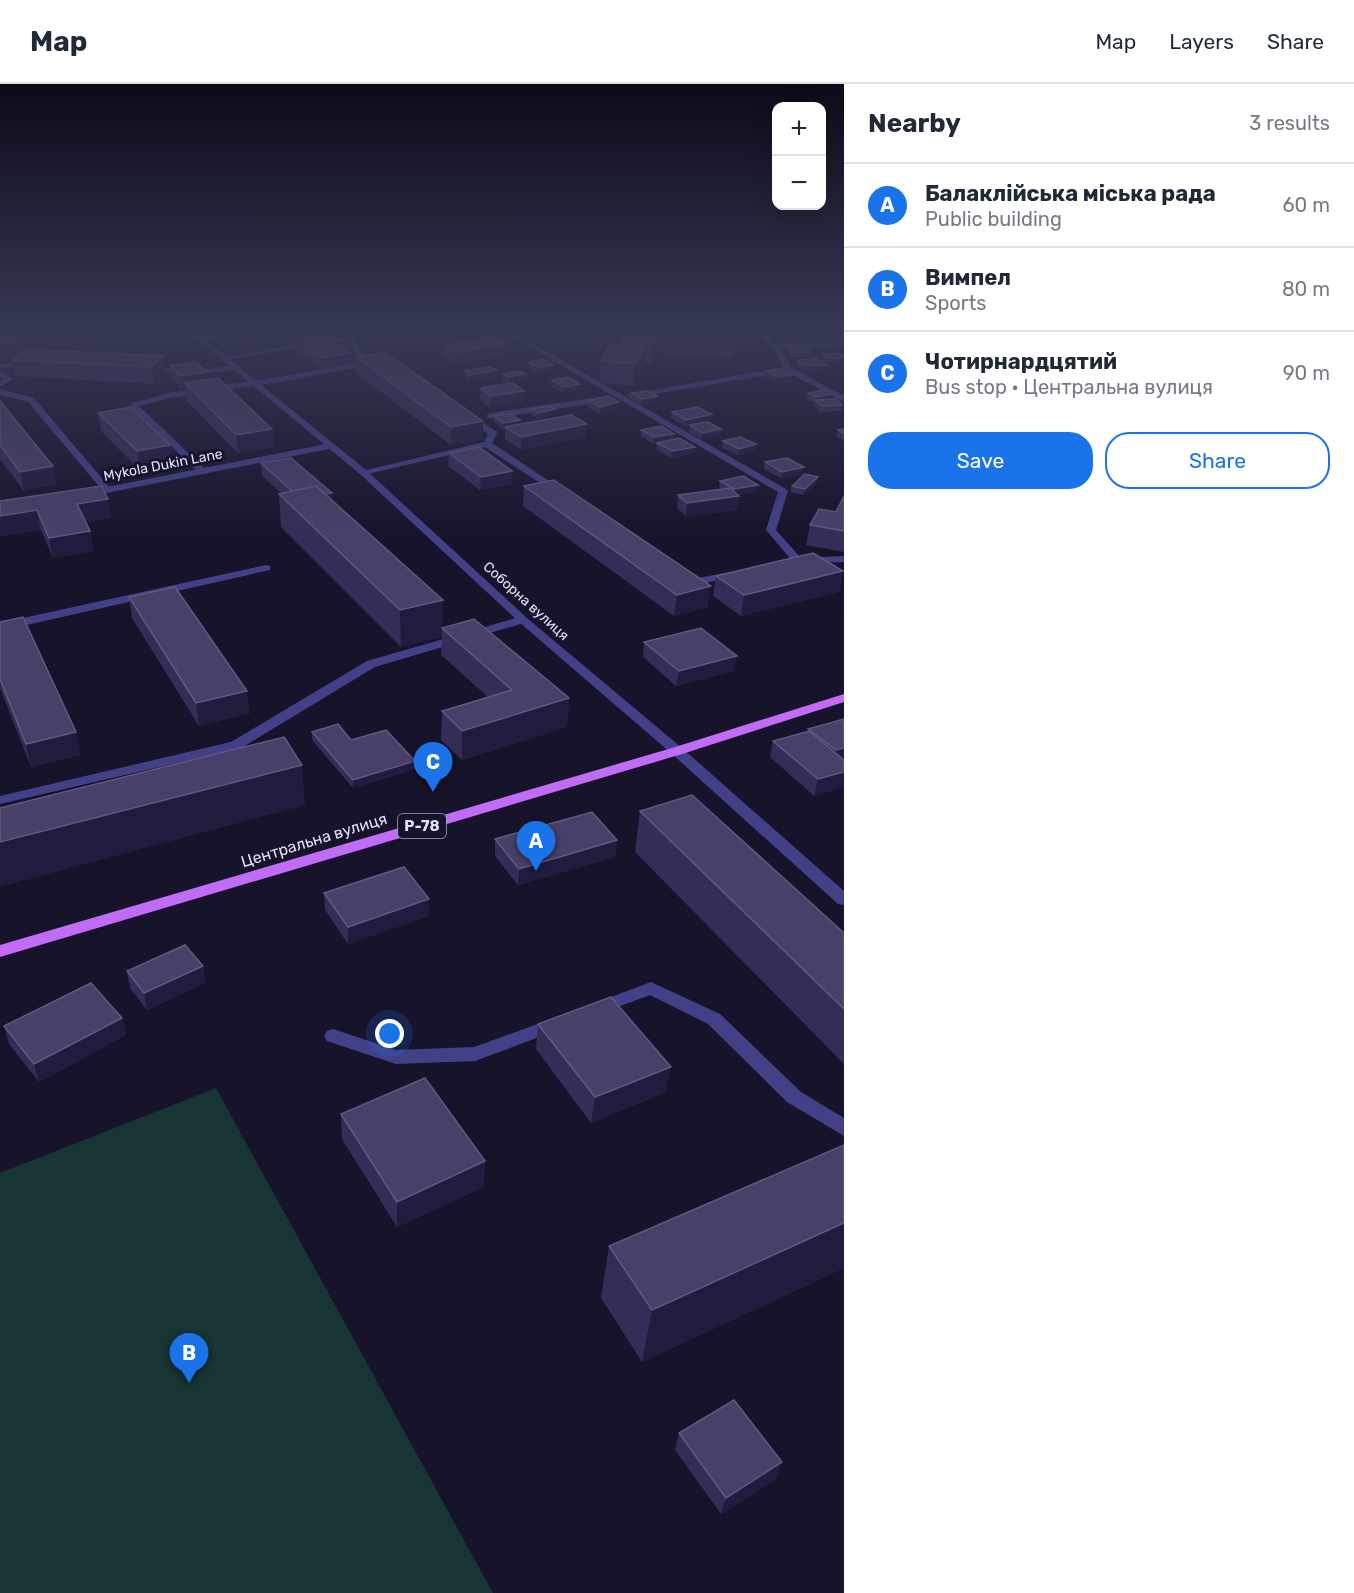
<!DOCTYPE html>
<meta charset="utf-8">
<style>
body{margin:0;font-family:Rubik,sans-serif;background:#f6f6f7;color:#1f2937}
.controls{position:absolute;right:18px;top:18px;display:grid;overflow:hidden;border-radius:12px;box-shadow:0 6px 24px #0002}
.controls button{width:54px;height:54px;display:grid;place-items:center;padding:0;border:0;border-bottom:2px solid #e0e1e3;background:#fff;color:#1f2937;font:30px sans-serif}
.you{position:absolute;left:390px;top:950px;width:21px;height:21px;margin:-15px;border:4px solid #fff;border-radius:50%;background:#1a73e8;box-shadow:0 0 0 9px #1a73e833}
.badge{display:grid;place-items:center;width:39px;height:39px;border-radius:50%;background:#1a73e8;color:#fff;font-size:20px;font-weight:700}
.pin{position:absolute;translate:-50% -50px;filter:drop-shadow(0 2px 3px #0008)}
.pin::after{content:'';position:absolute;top:32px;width:21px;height:18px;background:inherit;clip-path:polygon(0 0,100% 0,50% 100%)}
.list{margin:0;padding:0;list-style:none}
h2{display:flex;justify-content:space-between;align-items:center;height:78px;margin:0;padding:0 24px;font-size:26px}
h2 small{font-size:20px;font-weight:400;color:#747a83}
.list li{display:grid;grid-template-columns:39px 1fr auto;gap:18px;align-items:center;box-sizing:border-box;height:84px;padding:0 24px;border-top:2px solid #e0e1e3}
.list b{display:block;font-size:22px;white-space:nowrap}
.list p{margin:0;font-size:20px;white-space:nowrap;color:#747a83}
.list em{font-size:20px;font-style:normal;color:#747a83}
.actions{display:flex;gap:12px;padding:18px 24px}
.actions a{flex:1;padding:14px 0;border:2px solid #1a73e8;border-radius:24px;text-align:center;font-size:21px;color:#1a73e8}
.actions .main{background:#1a73e8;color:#fff}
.map{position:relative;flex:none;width:844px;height:1509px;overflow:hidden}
header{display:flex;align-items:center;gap:36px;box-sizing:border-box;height:84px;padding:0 30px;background:#fff;border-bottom:2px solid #e0e1e3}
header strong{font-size:28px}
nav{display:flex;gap:33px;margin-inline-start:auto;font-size:21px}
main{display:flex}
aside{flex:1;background:#fff}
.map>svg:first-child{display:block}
.green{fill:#163533}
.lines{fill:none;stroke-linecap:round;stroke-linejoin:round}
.service{fill:#424188;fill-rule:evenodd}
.minor{fill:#424188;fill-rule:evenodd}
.tertiary{fill:#424188;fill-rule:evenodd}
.primary{fill:#c06cf7;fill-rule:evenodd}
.wall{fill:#352d57}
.shaded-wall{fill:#211b3e}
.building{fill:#484069;stroke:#605980;stroke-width:1.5}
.labels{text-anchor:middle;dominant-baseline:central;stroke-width:6;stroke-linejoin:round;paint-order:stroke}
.far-street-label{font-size:14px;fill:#e2dffd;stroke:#17132b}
.shield{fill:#17132b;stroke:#a5a2be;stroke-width:1.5}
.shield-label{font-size:15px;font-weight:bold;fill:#e2dffd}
.street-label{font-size:16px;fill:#e2dffd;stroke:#17132b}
</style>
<header>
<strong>Map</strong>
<nav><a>Map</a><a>Layers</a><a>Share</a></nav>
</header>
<main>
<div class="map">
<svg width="844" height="1509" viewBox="0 0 844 1509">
<rect width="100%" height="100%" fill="#17132b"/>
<polygon class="green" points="216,1004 493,1509 0,1509 0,1089"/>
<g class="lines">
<g class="service">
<polygon points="259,243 276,243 202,257 198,255"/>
<polygon points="337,253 354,255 369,276 380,279 279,298 169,314 139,322 206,386 206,390 200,390 131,323 132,319 169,309 279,293 362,277 349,259 337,257 225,276 221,274"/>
<polygon points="36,277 37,279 33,281 0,284 0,280"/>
<polygon points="236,281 239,281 239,285 202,290 144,287 140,285 144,283 202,286"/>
<polygon points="0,287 13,295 0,303 0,297 4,295 0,293"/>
<polygon points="0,305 34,314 110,404 110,408 104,408 28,318 0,311"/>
<polygon points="466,328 496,347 497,349 492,359 564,407 564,411 558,411 485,363 363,391 358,388 484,358 488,350 463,333 462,331"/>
<polygon points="266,481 270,482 270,486 0,547 0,539"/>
<polygon points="735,487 739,488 739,492 696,501 680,491 686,488 698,494"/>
<polygon points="523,532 529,536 527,538 375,583 241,664 0,720 0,712 231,658 367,577"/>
<polygon points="651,898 720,930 801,1008 844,1034 844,1052 787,1018 708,940 650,911 596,931 590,929 587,925 590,921"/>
<polygon points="557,933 563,934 566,939 563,944 475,977 396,980 327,957 324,952 327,947 333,945 396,966 474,963"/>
</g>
<g class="minor">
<polygon points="495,243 504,243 786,405 788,407 776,446 801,474 844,472 844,478 794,479 766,446 778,408"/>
<polygon points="751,243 759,243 777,260 844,258 844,262 780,264 791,283 844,312 844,318 787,288 630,314 626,311 783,283 772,263"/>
<polygon points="606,312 610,315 609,317 490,335 486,332 490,329"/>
<polygon points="331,359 334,360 334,364 86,413 81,410 86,407"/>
</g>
<polygon class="tertiary" points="182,243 190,243 366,386 527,534 682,664 844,807 844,821 838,820 672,670 519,538 360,390"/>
<polygon class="primary" points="844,610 844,618 682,670 0,873 0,861 672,664"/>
</g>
<g class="wall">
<polygon points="0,243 27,257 21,257 23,267 163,272 165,289 154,300 15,292 12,276 15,273 0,276"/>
<polygon points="55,243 108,243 61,249"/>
<polygon points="275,243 375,243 286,257 276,250"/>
<polygon points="586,243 608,243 606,246 586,245"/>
<polygon points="627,243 669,243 687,245 739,243 737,261 732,275 656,268 651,280 644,279 633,302 599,298 601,277 617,261"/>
<polygon points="771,243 795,243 795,247 803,253 802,258 786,259 780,253 780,249 777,250 771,244"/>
<polygon points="298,257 350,269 351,280 321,285 298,268"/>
<polygon points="507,259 507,270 455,280 443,273 443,262"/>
<polygon points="788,263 810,268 809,273 790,273 787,268"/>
<polygon points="823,270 844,273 844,279 828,280 822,276"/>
<polygon points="356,273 483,337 483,355 451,361 356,289"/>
<polygon points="797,276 826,281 824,287 806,288 796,281"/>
<polygon points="529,278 553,281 553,287 538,289 529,284"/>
<polygon points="170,282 207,288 208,296 272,345 274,363 238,369 186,316 185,303 181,304 171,294"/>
<polygon points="465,287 497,292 470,297 465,293"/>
<polygon points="766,287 792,297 776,299 765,293"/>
<polygon points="503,290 525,296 509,299 503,296"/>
<polygon points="552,296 580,305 563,309 551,302"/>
<polygon points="480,304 523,319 490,324 480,316"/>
<polygon points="632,309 657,318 641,321 631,315"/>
<polygon points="808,309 832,310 831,315 842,321 841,327 820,328 814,322 814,319 807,315"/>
<polygon points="0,317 53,382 56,400 24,407 0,375"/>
<polygon points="588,317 619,318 619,324 599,329 587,323"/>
<polygon points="532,325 554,331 538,335 532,331"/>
<polygon points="672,328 712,330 711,337 685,342 671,334"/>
<polygon points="98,329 170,361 172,379 140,386 101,347"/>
<polygon points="494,332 520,336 519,340 586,353 521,366 505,355 505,345 503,345 494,338"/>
<polygon points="690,341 721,345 720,352 701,355 689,348"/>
<polygon points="844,345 844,357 836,352 838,346"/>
<polygon points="641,346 695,363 694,369 671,374 656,365 657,359 653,360 641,352"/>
<polygon points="723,357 756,360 755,367 738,371 722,364"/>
<polygon points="449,369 512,387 512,400 480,406 448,382"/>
<polygon points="765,378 803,390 781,394 764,385"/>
<polygon points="261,379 332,416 443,516 443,544 569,614 567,643 462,676 441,656 442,627 488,613 441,571 442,553 401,563 281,443 279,410 281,409 262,392"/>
<polygon points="818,393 816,400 803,411 790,408 792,402"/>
<polygon points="720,397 756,407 738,411 739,412 737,426 686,432 677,424 678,411 722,405 719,403"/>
<polygon points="524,402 708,523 674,532 523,422"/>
<polygon points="844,412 844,468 806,461 810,441 836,428"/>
<polygon points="0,417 111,434 86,438 90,447 93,467 53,474 41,446 0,452"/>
<polygon points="843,487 839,508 741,532 713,512 716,492"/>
<polygon points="129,513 250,629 199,642 132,534"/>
<polygon points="0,538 81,671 31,683 0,604"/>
<polygon points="644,558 734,587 676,602 643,573"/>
<polygon points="844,635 844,703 814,712 770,673 773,657 808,648 808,645"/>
<polygon points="312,648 351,656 415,685 353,704 312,656"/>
<polygon points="640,727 844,849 844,980 635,768"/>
<polygon points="495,755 617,756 615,773 518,801 495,772"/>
<polygon points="324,809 429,815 429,832 348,860 325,826"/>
<polygon points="203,882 205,899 147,926 130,904 127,887"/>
<polygon points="122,934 126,951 39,998 9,960 4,942"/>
<polygon points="538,940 666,1008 591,1039 536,965"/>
<polygon points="341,1030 484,1103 397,1143 342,1055"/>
<polygon points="844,1061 844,1184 642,1278 601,1214 609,1162"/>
<polygon points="679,1349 782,1378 776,1395 721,1430 675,1366"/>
</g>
<g class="shaded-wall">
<polygon points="9,243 24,243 27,257 21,257 24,272 0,276 0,259"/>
<polygon points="60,243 108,243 61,249"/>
<polygon points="230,243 256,243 256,244 230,247"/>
<polygon points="285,243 375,243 286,257"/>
<polygon points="739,243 737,261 732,275 735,255"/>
<polygon points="658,248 656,268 651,280 653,259"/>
<polygon points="507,259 507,270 455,280 456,269"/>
<polygon points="646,259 644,279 633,302 635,280"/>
<polygon points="350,269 351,280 321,285 320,274"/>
<polygon points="163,272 165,289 154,300 152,283"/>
<polygon points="844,273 844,279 828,280 829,275"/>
<polygon points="553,281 553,287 538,289 539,283"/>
<polygon points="826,281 824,287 806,288 807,282"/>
<polygon points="497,286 497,292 470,297 470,291"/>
<polygon points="207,288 208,300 185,299 185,303 181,304 180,292"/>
<polygon points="525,290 525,296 509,299 509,293"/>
<polygon points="793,291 792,297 776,299 777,293"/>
<polygon points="580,300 580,305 563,309 563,303"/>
<polygon points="524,307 523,319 490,324 491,312"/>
<polygon points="832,310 831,316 815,316 814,319 815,313"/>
<polygon points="658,312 657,318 641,321 642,315"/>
<polygon points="619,318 619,324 599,329 600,323"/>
<polygon points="555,325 554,331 538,335 538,329"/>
<polygon points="712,330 711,337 685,342 686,336"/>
<polygon points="520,336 519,343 505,343 505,345 503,345 503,339"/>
<polygon points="483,337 483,355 451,361 451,343"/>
<polygon points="587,340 586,353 521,366 521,353"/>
<polygon points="272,345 274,363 238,369 236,351"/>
<polygon points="721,345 720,352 701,355 702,349"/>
<polygon points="674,350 673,356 653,360 654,353"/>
<polygon points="756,360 755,367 738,371 739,365"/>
<polygon points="170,361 172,379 140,386 137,367"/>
<polygon points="695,363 694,369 671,374 672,367"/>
<polygon points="53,382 56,400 24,407 20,388"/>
<polygon points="804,383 803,390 781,394 782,388"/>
<polygon points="512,387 512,400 480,406 481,393"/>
<polygon points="818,393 816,400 803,411 805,405"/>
<polygon points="758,401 756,407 733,412 734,405"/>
<polygon points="332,409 332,422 301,415"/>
<polygon points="739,412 737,426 686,432 687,419"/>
<polygon points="108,415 111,434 80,439 77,420"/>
<polygon points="37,426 41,446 0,452 0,432"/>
<polygon points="90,447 93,467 53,474 49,454"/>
<polygon points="843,487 839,508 741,532 744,511"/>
<polygon points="711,502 708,523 674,532 677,511"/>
<polygon points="443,516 443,545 442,544 442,553 401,563 400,526"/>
<polygon points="737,572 734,587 676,602 679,587"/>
<polygon points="247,607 250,629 199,642 196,619"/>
<polygon points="569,614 567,643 462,676 462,647"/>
<polygon points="76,648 81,671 31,683 26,660"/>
<polygon points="844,664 844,679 832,682 836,666"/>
<polygon points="415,677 415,685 353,704 353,696"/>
<polygon points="302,681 305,721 0,803 0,758"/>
<polygon points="844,688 844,703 814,712 818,695"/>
<polygon points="617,756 615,773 518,801 519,785"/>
<polygon points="429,815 429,832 348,860 348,843"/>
<polygon points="203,882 205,899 147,926 144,909"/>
<polygon points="122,934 126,951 39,998 34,980"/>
<polygon points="671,983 666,1008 591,1039 595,1013"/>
<polygon points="485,1077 484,1103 397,1143 397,1118"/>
<polygon points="844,1139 844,1184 642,1278 652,1226"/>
<polygon points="782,1378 776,1395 721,1430 726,1414"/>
</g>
<g class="building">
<polygon points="0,243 10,243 9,243 21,256 0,259"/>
<polygon points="627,243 662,243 687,245 688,243 739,243 735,255 658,248 653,259 646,259 635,280 601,277 610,260 617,261"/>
<polygon points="777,243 796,243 778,244"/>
<polygon points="780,247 796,247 803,253 787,253"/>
<polygon points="327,253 350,269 320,274 298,257"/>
<polygon points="494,253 507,259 456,269 443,262"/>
<polygon points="788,263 807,263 810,268 791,268"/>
<polygon points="26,265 163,272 152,283 12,276"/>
<polygon points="385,268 483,337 451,343 356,273"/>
<polygon points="839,269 844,273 829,275 823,270"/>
<polygon points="816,274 826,281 807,282 797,276"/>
<polygon points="543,275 553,281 539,283 529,278"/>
<polygon points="196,278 207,288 180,292 170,282"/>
<polygon points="491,283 497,286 470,291 465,287"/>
<polygon points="781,285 793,291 777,293 766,287"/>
<polygon points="519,287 525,290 509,293 503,290"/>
<polygon points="568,293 580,300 563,303 552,296"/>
<polygon points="218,294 272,345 236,351 185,299"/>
<polygon points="513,299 524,307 491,312 480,304"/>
<polygon points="824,306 832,310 815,313 808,309"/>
<polygon points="647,307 658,312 642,315 632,309"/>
<polygon points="608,312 619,318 600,323 588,317"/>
<polygon points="836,315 842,321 821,322 815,316"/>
<polygon points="0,317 53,382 20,388 0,361"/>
<polygon points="548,322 555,325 538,329 532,325"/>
<polygon points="130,323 170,361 137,367 98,329"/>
<polygon points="697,323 712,330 686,336 672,328"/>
<polygon points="510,330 520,336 503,339 494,332"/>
<polygon points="571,331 587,340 521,353 505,343"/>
<polygon points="708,338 721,345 702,349 690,341"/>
<polygon points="661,342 674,350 654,353 641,346"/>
<polygon points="844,345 844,350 838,346"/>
<polygon points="740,353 756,360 739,365 723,357"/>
<polygon points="679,354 695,363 672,367 657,359"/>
<polygon points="479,363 512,387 481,393 449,369"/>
<polygon points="291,374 332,409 325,410 316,402 292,407 261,379"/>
<polygon points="787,374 804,383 782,388 765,378"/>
<polygon points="805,390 818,393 805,405 792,402"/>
<polygon points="743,392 758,401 734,405 720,397"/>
<polygon points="554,396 711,502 677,511 524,402"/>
<polygon points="101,402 108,415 77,420 90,447 49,454 37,426 0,432 0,417"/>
<polygon points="316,402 443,516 400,526 279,410"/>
<polygon points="730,404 739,412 687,419 678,411"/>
<polygon points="844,412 844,447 810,441 819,425 836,428"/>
<polygon points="813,469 843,487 744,511 716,492"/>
<polygon points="175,503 247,607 196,619 129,513"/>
<polygon points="23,533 76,648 26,660 0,595 0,538"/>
<polygon points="474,535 569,614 462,647 442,627 512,606 442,544"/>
<polygon points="701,544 737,572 679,587 644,558"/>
<polygon points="844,635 844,664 836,666 808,645"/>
<polygon points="338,640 351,656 386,646 415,677 353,696 312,648"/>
<polygon points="809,647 844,676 844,688 818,695 773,657"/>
<polygon points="284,653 302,681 0,758 0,724"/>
<polygon points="692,711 844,849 844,925 640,727"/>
<polygon points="592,728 617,756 519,785 495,755"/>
<polygon points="404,783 429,815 348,843 324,809"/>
<polygon points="185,861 203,882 144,909 127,887"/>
<polygon points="91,899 122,934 34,980 4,942"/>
<polygon points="611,913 671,983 595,1013 538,940"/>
<polygon points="425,994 485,1077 397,1118 341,1030"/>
<polygon points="844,1061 844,1139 652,1226 609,1162"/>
<polygon points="734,1316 782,1378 726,1414 679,1349"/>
</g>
<linearGradient id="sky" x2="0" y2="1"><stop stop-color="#0d0a18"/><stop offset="0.54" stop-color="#363955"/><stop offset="1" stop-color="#363955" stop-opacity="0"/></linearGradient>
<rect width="844" height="454" fill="url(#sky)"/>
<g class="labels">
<g class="far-street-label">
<text transform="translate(163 381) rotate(-11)">Mykola Dukin Lane</text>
<text transform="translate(526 517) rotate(42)">Соборна вулиця</text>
</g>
<rect class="shield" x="398" y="730" width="48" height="24" rx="4.5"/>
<g class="shield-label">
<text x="422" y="742">Р-78</text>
</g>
<g class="street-label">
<text transform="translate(314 756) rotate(-17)">Центральна вулиця</text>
</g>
</g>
</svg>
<div class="controls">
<button>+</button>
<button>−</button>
</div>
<div class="you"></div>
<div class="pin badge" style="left:536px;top:787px">A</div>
<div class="pin badge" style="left:189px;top:1299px">B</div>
<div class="pin badge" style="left:433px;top:708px">C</div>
</div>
<aside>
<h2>Nearby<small>3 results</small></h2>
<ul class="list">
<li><span class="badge">A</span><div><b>Балаклійська міська рада</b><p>Public building</p></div><em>60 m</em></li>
<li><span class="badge">B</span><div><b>Вимпел</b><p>Sports</p></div><em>80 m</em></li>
<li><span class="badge">C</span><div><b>Чотирнардцятий</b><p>Bus stop · Центральна вулиця</p></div><em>90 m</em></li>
</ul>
<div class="actions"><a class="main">Save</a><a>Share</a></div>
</aside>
</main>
